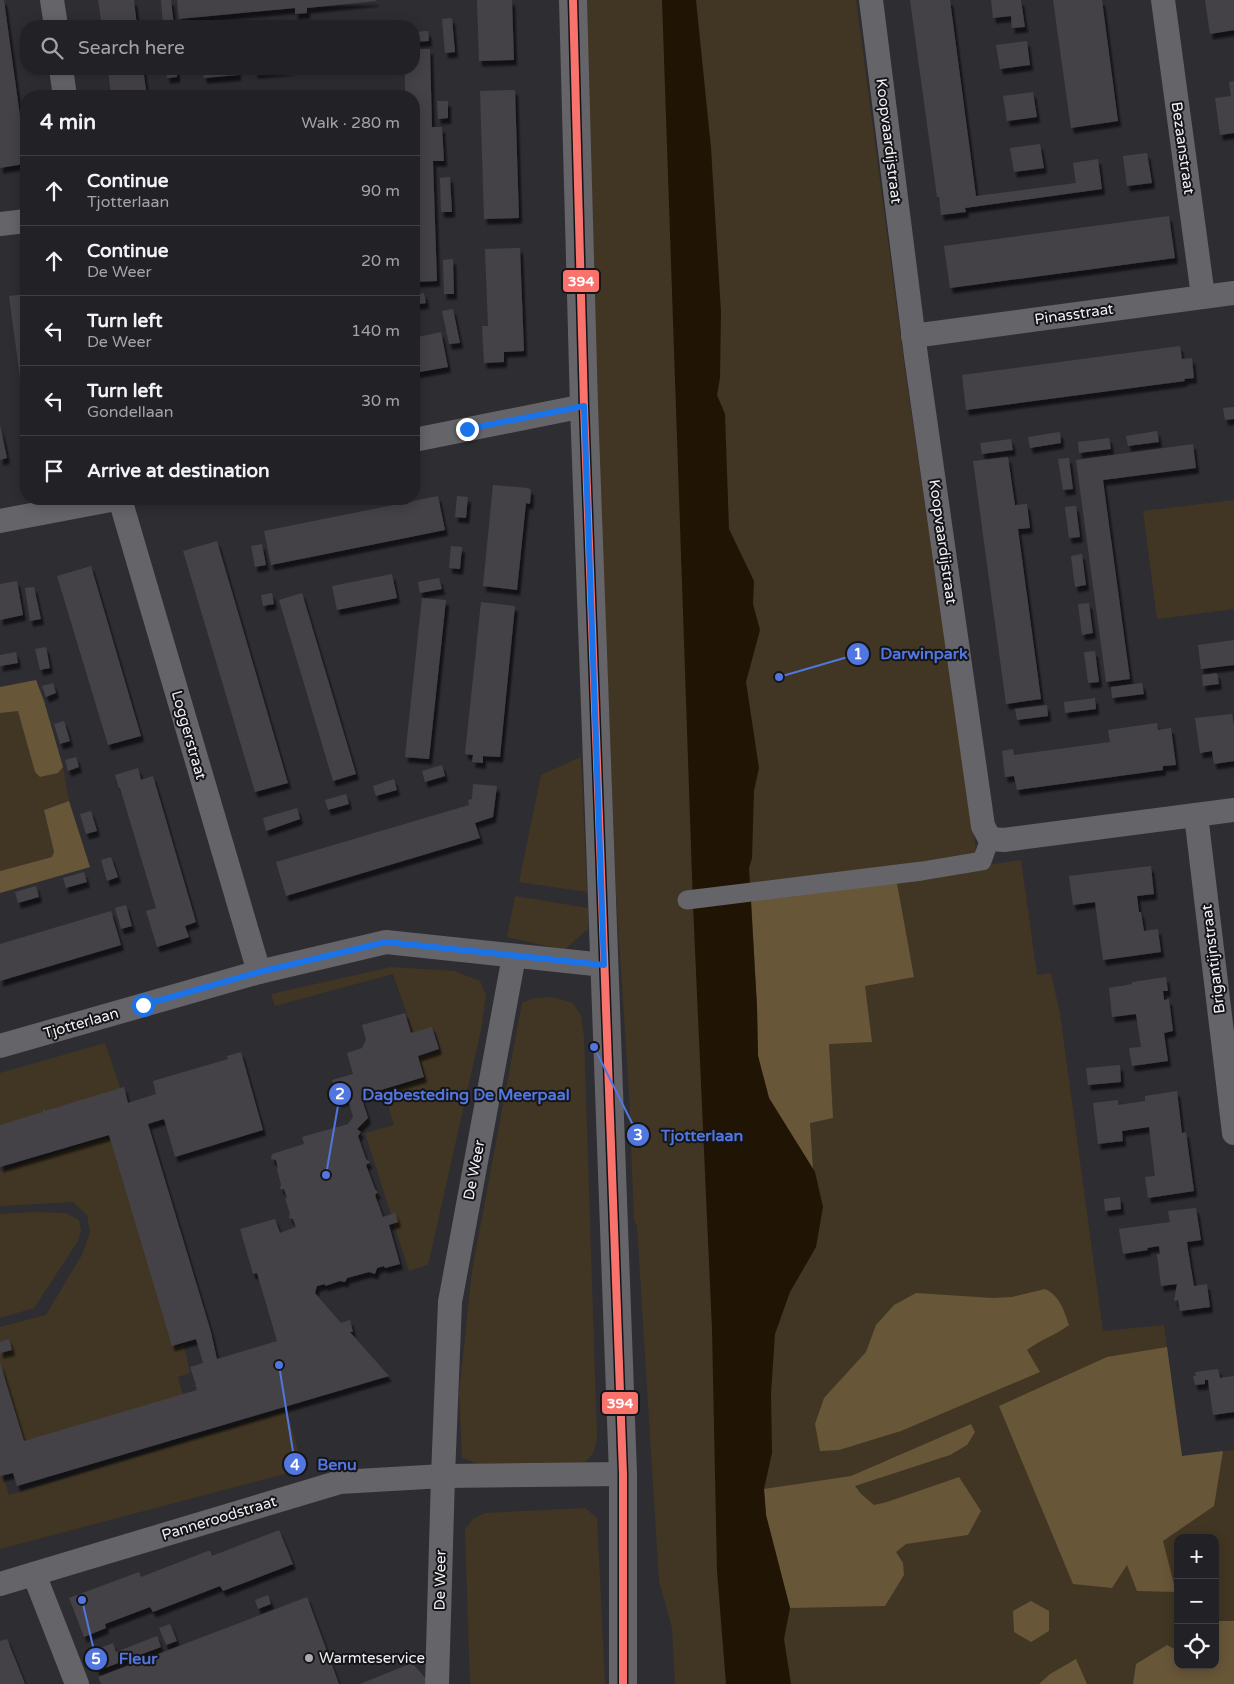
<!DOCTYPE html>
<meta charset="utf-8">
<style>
body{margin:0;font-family:"Varela Round",sans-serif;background:#2e2f32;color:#f1f3f6}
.controls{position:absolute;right:15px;bottom:15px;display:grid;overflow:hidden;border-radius:10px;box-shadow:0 2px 12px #0003}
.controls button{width:45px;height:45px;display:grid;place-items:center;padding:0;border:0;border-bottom:1px solid #3f3f43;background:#222226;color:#f1f3f6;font:25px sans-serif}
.stop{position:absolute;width:15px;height:15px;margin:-11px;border:4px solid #1a73e8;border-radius:50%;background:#fff}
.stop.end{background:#1a73e8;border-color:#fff;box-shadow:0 1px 5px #0008}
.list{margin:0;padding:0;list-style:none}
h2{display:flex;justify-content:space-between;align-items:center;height:65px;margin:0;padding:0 20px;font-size:21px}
h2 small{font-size:16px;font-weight:400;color:#a2a4a7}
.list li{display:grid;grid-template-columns:32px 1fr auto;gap:15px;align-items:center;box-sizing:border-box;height:70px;padding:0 20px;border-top:1px solid #3f3f43}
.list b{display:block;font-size:19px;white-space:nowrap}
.list p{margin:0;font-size:16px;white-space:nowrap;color:#a2a4a7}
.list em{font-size:16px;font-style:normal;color:#a2a4a7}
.icon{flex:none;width:28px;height:28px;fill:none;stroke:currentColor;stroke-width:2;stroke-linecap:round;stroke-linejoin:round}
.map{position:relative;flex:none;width:1234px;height:1684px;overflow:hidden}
.search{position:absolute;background:#222226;box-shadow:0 2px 12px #0003;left:20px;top:20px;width:400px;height:55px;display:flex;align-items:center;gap:12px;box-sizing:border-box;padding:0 18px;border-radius:20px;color:#a2a4a7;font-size:19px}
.panel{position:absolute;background:#222226;box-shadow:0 2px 12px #0003;left:20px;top:90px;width:400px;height:415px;border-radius:20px}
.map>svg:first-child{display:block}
.green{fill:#413623;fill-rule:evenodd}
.forest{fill:#685638}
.water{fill:#201404}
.building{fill:#444347;filter:url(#shadow)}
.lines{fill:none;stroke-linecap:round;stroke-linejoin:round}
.pedestrian{stroke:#656469;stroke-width:19}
.minor{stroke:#656469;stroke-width:24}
.tertiary{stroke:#656469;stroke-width:28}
.bus-1-casing{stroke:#151518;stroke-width:11}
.bus-1{stroke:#f9736c;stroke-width:8}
.route{stroke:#1a73e8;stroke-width:6}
.poi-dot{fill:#acacb0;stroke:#151518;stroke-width:2}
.labels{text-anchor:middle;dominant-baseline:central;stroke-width:4;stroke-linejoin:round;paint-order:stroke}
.street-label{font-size:15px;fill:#f0f0f4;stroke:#151518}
.poi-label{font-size:15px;fill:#f0f0f4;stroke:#151518;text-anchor:start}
.leader{fill:none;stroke:#5276df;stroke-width:2}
.callout-dot{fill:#5276df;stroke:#151518;stroke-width:2}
.mark-label{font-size:15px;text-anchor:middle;font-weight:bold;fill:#fff}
.callout-label{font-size:16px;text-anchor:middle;font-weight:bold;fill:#5276df;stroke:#151518;stroke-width:4;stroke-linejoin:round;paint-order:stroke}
.line-badge{stroke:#151518;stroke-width:2}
.badge-label{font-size:14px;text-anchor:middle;font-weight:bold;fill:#fff}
</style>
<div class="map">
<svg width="1234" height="1684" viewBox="0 0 1234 1684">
<defs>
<filter id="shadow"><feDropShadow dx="3" dy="5.5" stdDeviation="1" flood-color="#0009"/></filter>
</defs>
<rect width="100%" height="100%" fill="#2e2d32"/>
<g class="green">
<path d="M581,0h275l50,377 71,479 10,9 34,-5 16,115 14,-2 9,41 43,317 61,-6 18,131 52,-6v234h-559l-3,-56 -13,-47 -22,-355 -3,-5 -5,-128 -13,-200zM1178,1538h37v127h-37z"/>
<polygon points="1234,500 1234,609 1157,619 1143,511"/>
<polygon points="18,710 35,772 40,777 58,773 63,767 69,801 44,810 54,852 52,857 0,871 0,713"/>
<polygon points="581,757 587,892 519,882 541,775"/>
<polygon points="515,896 588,908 588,929 564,950 507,937"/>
<polygon points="391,967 454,971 480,981 486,995 481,1030 428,1265 409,1271 365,1133 394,1125 384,1092 426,1078 419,1057 441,1050 434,1028 414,1034 393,974 275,1006 271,994"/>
<polygon points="552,997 573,1003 581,1016 584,1037 597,1436 594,1452 584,1464 477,1463 462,1458 459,1393 472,1271 522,1003 535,998"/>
<polygon points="105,1043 121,1090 0,1127 0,1073"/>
<polygon points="112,1136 176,1347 184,1345 190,1373 178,1377 183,1396 17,1443 0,1386 0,1327 46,1315 82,1255 90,1232 87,1215 73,1202 0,1206 0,1171"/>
<polygon points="35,1212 66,1213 79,1220 81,1231 78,1241 34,1308 0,1318 0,1214"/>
<polygon points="287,1411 303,1469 0,1549 0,1465 9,1495"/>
<polygon points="585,1508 597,1518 605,1684 470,1684 465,1529 473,1519 485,1513"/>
</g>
<g class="forest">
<polygon points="36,680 44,701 63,767 58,773 40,777 35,772 18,711 0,713 0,687"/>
<polygon points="69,801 90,867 0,893 0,871 52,857 54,852 44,810"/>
<polygon points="896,878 914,977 865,986 872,1042 829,1044 833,1118 810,1123 813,1169 769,1098 758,1056 757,1007 751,898"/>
<path d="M1045,1289c14,6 19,21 24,36 -13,10 -29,15 -42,25l13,22 -139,59 -62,19 -19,1 -5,-27 9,-26 42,-46 10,-27 18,-20 22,-12 77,5 19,-1z"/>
<polygon points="1167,1347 1182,1456 1223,1451 1214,1506 1163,1541 1176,1592 1137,1591 1127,1565 1112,1588 1073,1584 999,1406 1107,1357"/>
<polygon points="971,1424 975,1432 967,1445 950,1455 855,1486 861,1494 874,1505 887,1502 959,1477 981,1511 968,1535 906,1544 896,1552 903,1563 904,1575 885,1606 790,1608 766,1515 764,1489 851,1476"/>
<polygon points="1031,1601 1049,1611 1049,1631 1031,1642 1014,1632 1013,1611"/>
<polygon points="1215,1621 1234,1621 1234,1684 1133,1684 1136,1664 1167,1645 1178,1651 1178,1665 1215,1665"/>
<polygon points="1076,1659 1087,1684 1039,1684 1050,1674"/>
</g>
<polygon class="water" points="662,0 696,0 711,148 721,312 720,378 717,395 725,414 729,529 754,581 753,604 760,630 746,682 759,768 754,791 752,858 749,868 757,1007 758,1056 769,1098 815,1172 823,1207 816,1247 790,1292 775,1334 771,1394 772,1453 764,1489 766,1515 790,1608 784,1639 791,1684 726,1684 717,1571 712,1329 693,905"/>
<g class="building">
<polygon points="0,0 4,0 25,152 23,152 24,164 0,168"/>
<polygon points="98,0 134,0 137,26 102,26"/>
<polygon points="161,0 171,0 174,26 163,26"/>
<polygon points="177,0 376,0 376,1 307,8 307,13 295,14 295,8 179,19"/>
<polygon points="477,0 512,0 514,60 479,61"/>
<polygon points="910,0 950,0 976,196 1076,183 1073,163 1098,159 1102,189 965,208 966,212 941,215 939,197 937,197"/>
<polygon points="991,0 1021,0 1025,27 1012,28 1011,16 993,18"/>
<polygon points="1053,0 1102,0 1118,121 1071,128"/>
<polygon points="1205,0 1234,0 1234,30 1210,34"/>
<polygon points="452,18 455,52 445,53 442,19"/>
<polygon points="428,31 429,41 414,42 414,32"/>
<polygon points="1027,41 1030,65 1000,69 996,45"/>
<polygon points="414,49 430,49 432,127 442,127 444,161 433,161 437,281 414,282 414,96 405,96 405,69 414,69"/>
<polygon points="108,69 143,69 147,96 111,96"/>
<polygon points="166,69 177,69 177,77 167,78"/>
<polygon points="203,69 238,69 238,75 204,78"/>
<polygon points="254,69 291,69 291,70 255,73"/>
<polygon points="1234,81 1234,133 1220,135 1215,98 1231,96 1229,82"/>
<polygon points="515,90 519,218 484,219 480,91"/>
<polygon points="1033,92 1037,117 1007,121 1003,96"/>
<polygon points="437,101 448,101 448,118 438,119"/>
<polygon points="1040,144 1044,168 1014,172 1010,148"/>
<polygon points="1147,153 1152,183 1127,186 1123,156"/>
<polygon points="450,177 452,212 441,212 440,178"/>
<polygon points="1169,216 1175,258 950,288 944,246"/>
<polygon points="520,248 524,351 504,352 504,362 484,363 482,326 488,326 485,249"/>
<polygon points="453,259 454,294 444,294 443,260"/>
<polygon points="424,293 426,303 414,305 414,294"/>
<polygon points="26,294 26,414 25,414 9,296"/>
<polygon points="453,309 460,343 449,344 442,311"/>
<polygon points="441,332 448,367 414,373 414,338"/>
<polygon points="1180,346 1182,359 1192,358 1194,378 1184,379 1185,381 966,410 962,375"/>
<polygon points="1234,407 1234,419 1225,420 1223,408"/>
<polygon points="26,423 26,455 25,455 20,424"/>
<polygon points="0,425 7,458 0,460"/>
<polygon points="1157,431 1159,442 1128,446 1126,436"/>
<polygon points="1060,432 1061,443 1030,448 1028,437"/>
<polygon points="1109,438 1111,449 1079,453 1078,442"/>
<polygon points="1011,439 1013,450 982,454 980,443"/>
<polygon points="1193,444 1196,468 1103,480 1130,679 1106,682 1076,460"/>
<polygon points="1008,457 1015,505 1027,504 1030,528 1018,529 1041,699 1006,704 973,461"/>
<polygon points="1069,458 1073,489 1063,490 1058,459"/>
<polygon points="493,485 528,488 531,490 530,504 526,503 517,590 483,586"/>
<polygon points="438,496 445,530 271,565 264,531"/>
<polygon points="457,496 468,497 466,518 455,517"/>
<polygon points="1076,506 1080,537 1069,538 1065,507"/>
<polygon points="217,541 288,783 255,792 183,551"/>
<polygon points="262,544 266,565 255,567 251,546"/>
<polygon points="451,546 462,547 460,569 449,568"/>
<polygon points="1082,554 1086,585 1075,587 1071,556"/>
<polygon points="91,566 141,736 108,745 57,576"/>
<polygon points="392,574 397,598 337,610 332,586"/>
<polygon points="439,578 442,589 420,593 418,582"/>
<polygon points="17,581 23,615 0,620 0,584"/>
<polygon points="34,587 41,619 30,621 25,588"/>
<polygon points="272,593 274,604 263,606 261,595"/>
<polygon points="302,593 356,774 333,781 279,600"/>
<polygon points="422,598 446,600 429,759 405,757"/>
<polygon points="481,602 515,606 500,757 483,756 483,763 472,762 473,755 465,754"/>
<polygon points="1089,603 1093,633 1082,635 1078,604"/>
<polygon points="1234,640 1234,665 1201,669 1198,645"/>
<polygon points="46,647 50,668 40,670 35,649"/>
<polygon points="1095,651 1099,682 1088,683 1084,652"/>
<polygon points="16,652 18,663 0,666 0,655"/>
<polygon points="1217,673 1219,684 1203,686 1202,675"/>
<polygon points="53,683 56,693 46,697 42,686"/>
<polygon points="1142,683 1144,694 1112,698 1111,687"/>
<polygon points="1095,698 1096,709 1065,713 1064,702"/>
<polygon points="1047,705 1048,716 1017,720 1015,709"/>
<polygon points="1232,714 1234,725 1234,761 1214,764 1212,751 1200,753 1195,718"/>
<polygon points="64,721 70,741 60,744 54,724"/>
<polygon points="1157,723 1158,730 1171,728 1176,765 1163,766 1163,770 1017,790 1014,776 1005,777 1002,751 1013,749 1014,755 1110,742 1108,730"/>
<polygon points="76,757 79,767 68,771 65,760"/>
<polygon points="442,765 445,776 425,782 422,771"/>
<polygon points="138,768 141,780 153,776 196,922 185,926 189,937 157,947 146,911 156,908 120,788 119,788 115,775"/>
<polygon points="394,779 397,790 376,796 373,786"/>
<polygon points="473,784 497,786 493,817 475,823 480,838 286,896 276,862 469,805 468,800 472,799"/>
<polygon points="346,794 349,804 328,810 325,800"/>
<polygon points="297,808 300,819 266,831 263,818"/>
<polygon points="91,811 97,831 86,834 80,814"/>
<polygon points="111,857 118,877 107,881 101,860"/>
<polygon points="1151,866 1154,894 1137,896 1139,912 1141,912 1144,931 1158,929 1161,952 1103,960 1095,902 1073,905 1069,876"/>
<polygon points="84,872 87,882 66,888 63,878"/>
<polygon points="36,886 39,897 18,903 15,892"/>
<polygon points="126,905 132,926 121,929 115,908"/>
<polygon points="111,911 121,945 0,981 0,944"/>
<polygon points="1166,977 1168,991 1163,991 1164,1000 1169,999 1173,1031 1164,1033 1168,1061 1132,1066 1129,1048 1141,1047 1136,1014 1112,1017 1109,988 1132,984 1132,982"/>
<polygon points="405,1013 411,1033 432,1027 439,1049 418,1056 424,1077 361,1096 368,1118 357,1129 361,1132 358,1136 366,1159 370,1162 366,1165 375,1189 378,1192 375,1195 383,1217 395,1213 398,1222 389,1225 400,1264 385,1268 384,1266 377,1268 375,1274 369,1272 347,1278 345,1282 340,1281 325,1286 325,1284 317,1286 315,1293 341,1323 350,1320 353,1332 350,1332 389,1376 17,1486 13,1473 0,1476 0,1363 24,1441 197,1390 196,1386 193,1386 196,1385 190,1367 203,1363 196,1339 172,1346 109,1135 0,1167 0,1125 43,1112 43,1108 45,1111 124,1087 128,1103 156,1094 153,1081 228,1059 227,1056 241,1052 263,1130 175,1157 164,1119 148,1124 211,1332 217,1359 277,1341 257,1273 253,1274 240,1229 275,1219 280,1233 296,1227 293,1219 289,1218 290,1214 285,1198 287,1198 284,1189 280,1189 281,1184 277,1169 278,1168 276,1160 271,1159 272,1154 304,1144 302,1137 348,1124 353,1117 348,1099 339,1102 332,1080 353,1074 347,1053 362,1048 366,1040 362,1025"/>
<polygon points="1120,1065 1121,1082 1088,1085 1086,1068"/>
<polygon points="1177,1091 1182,1133 1186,1132 1194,1191 1148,1198 1145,1177 1155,1176 1149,1127 1122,1131 1123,1141 1098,1144 1093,1103 1118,1100 1118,1105 1145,1101 1145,1096"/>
<polygon points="1120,1197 1121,1209 1105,1211 1104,1199"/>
<polygon points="1196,1208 1201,1240 1187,1242 1188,1250 1194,1286 1207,1284 1210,1307 1180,1311 1178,1300 1174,1301 1177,1284 1161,1286 1157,1254 1160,1254 1159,1246 1147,1248 1148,1250 1123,1254 1119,1229 1170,1222 1168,1211"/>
<polygon points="9,1339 12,1350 0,1353 0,1342"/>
<polygon points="1218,1369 1220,1378 1234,1376 1234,1412 1213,1415 1208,1380 1205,1380 1205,1384 1195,1385 1193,1376 1196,1376 1195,1372"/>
<polygon points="279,1530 293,1564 223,1591 220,1586 153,1612 150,1607 105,1624 106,1628 84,1637 69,1598 139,1572 141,1577 208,1551 210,1551 212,1556"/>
<polygon points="268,1595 271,1604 258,1609 255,1600"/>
<polygon points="307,1597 339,1684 101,1684 98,1677"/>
<polygon points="170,1624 177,1641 166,1645 159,1628"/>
<polygon points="157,1636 161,1647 97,1671 90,1652 113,1643 116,1652"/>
<polygon points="7,1639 25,1684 0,1684 0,1641"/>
<polygon points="412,1663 429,1682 429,1684 360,1684"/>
</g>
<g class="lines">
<polyline class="pedestrian" points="687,900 922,871 982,861 990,839"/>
<g class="minor">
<polyline points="52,0 56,26"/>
<polyline points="871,0 916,356 983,826 990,839 1004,840 1234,810"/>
<polyline points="1163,0 1203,296"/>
<polyline points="61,69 65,96"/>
<polyline points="0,224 26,221"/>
<polyline points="913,336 1234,293"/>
<polyline points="414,440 584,406"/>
<polyline points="120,499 259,972"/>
<polyline points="0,521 116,499"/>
<polyline points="1196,815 1234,1133"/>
<polyline points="0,1046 259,972 386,942 604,965"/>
<polyline points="34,1574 77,1684"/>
<polyline points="0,1584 340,1482 443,1476 623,1474"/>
<polyline points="437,1684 443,1476 450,1302 514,956"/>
</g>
<polyline class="tertiary" points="573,0 584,406 623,1474 623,1684"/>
<g class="bus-1-casing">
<polyline id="bus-1" points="573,0 584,406 623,1474 623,1684"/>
</g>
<use href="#bus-1" class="bus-1"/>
</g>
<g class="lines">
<polyline class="route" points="143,1005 259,972 386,942 604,965 584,406 467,429"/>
</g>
<circle class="poi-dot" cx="309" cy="1658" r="5"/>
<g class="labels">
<g class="street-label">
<text transform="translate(889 141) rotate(83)">Koopvaardijstraat</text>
<text transform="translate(1183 148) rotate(82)">Bezaanstraat</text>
<text transform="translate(1074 314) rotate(-8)">Pinasstraat</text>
<text transform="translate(943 542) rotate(82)">Koopvaardijstraat</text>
<text transform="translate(189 735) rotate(74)">Loggerstraat</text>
<text transform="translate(1213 959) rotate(-97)">Brigantijnstraat</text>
<text transform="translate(81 1023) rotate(-16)">Tjotterlaan</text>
<text transform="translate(474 1170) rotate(-79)">De Weer</text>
<text transform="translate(219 1518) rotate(-17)">Panneroodstraat</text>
<text transform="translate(440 1580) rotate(-89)">De Weer</text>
</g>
<g class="poi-label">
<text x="319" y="1658">Warmteservice</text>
</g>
</g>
<path class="leader" d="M779 677L858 654M326 1175L340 1094M594 1047L638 1135M279 1365L295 1464M82 1600L96 1659"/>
<g class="callout-dot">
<circle cx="779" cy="677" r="5"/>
<circle cx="326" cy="1175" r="5"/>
<circle cx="594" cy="1047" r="5"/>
<circle cx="279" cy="1365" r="5"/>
<circle cx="82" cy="1600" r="5"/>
<circle cx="858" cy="654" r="12"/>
<circle cx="340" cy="1094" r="12"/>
<circle cx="638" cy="1135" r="12"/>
<circle cx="295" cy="1464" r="12"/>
<circle cx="96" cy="1659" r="12"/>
</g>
<g class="mark-label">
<text x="858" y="659">1</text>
<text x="340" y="1099">2</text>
<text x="638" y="1140">3</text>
<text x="295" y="1470">4</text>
<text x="96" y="1664">5</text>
</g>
<g class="callout-label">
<text x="924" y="659">Darwinpark</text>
<text x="466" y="1100">Dagbesteding De Meerpaal</text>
<text x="702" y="1141">Tjotterlaan</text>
<text x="337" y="1470">Benu</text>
<text x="138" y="1664">Fleur</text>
</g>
<g class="line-badge">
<rect x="562" y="269" width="38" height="24" rx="5" fill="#f9736c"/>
<rect x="601" y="1391" width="38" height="24" rx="5" fill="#f9736c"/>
</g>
<g class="badge-label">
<text x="581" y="286">394</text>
<text x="620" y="1408">394</text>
</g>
</svg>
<div class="controls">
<button>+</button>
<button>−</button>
<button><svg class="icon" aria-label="locate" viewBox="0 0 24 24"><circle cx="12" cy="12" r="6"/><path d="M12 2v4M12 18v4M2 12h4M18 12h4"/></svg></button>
</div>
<div class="stop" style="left:143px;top:1005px"></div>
<div class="stop end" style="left:467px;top:429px"></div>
<div class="search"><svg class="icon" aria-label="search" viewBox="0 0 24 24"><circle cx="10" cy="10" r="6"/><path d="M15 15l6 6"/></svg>Search here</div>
<section class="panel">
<h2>4 min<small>Walk · 280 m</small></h2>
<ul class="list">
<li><svg class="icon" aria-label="ahead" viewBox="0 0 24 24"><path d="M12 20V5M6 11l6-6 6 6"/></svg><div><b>Continue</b><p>Tjotterlaan</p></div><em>90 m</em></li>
<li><svg class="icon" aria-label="ahead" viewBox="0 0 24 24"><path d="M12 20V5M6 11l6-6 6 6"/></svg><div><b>Continue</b><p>De Weer</p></div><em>20 m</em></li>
<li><svg class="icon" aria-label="left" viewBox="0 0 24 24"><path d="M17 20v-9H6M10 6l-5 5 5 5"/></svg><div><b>Turn left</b><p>De Weer</p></div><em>140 m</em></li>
<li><svg class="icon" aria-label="left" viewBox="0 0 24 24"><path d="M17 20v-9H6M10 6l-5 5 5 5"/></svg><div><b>Turn left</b><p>Gondellaan</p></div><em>30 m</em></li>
<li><svg class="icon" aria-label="arrive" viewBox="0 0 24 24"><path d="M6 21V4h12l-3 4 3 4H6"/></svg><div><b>Arrive at destination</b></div></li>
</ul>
</section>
</div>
